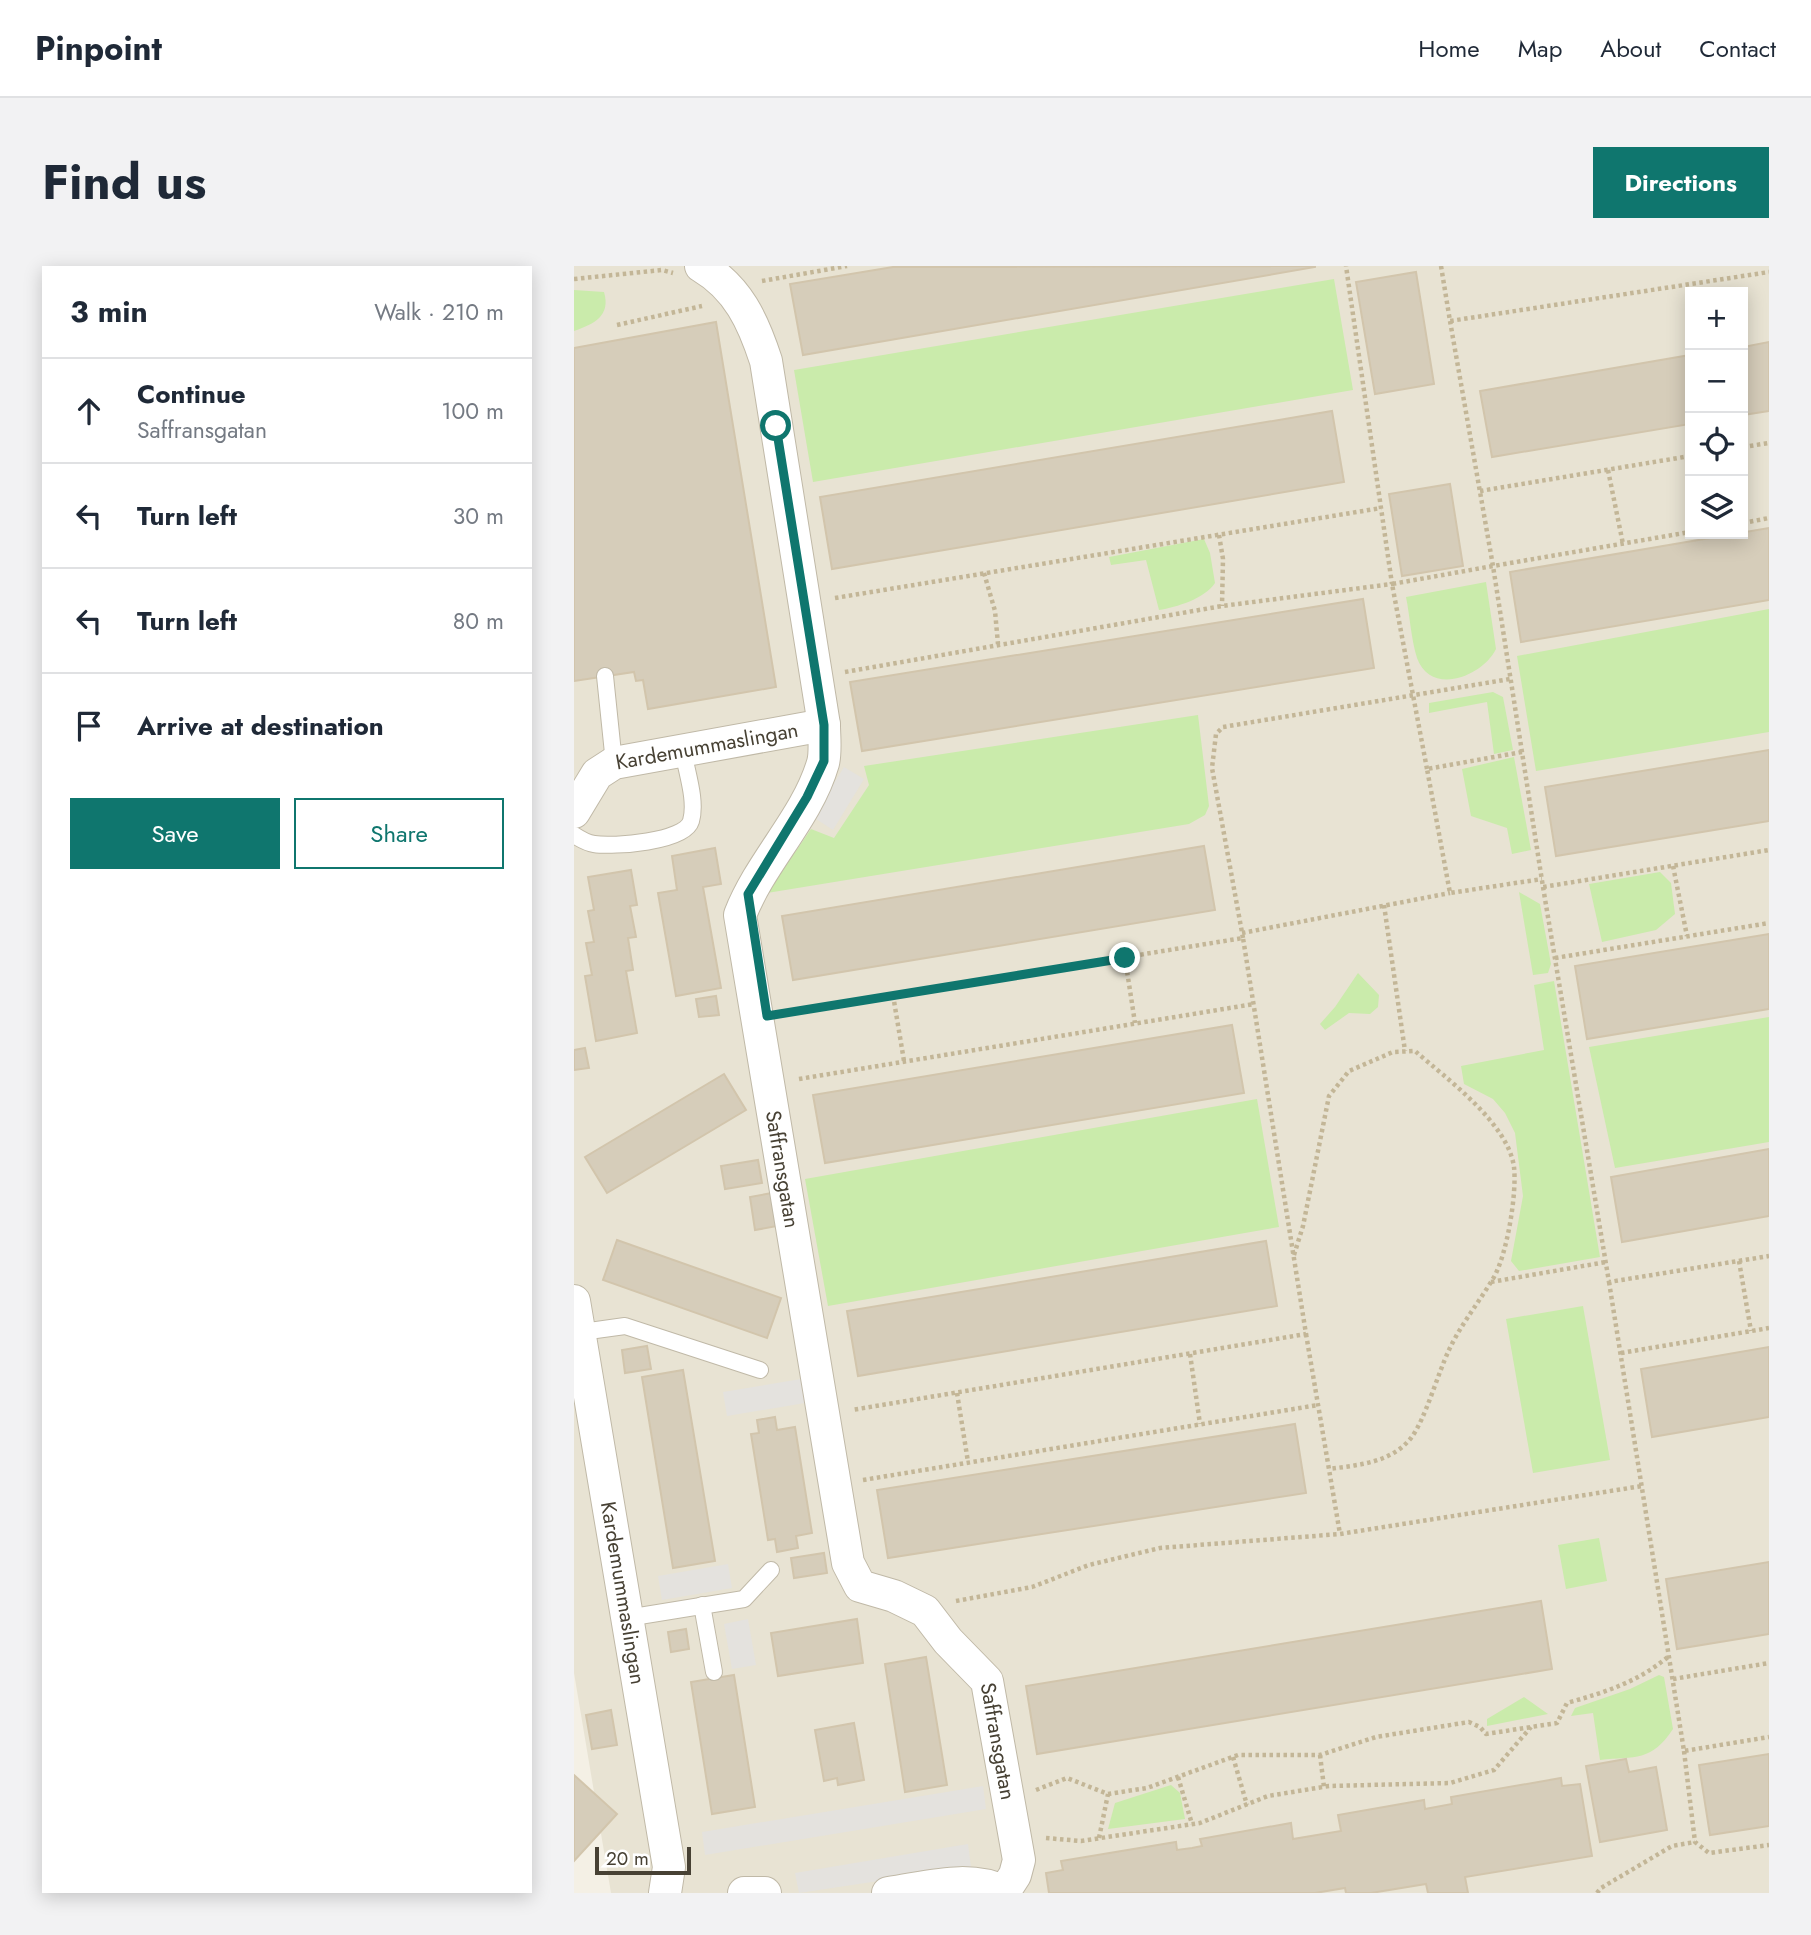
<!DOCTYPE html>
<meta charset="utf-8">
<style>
body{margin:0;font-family:Jost,sans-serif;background:#f2f2f3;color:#1f2937}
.controls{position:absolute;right:21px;top:21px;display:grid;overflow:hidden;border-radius:0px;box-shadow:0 4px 18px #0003}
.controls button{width:63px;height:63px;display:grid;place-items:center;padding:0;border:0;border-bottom:2px solid #e0e1e3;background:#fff;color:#1f2937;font:35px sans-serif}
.scale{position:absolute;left:21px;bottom:18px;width:96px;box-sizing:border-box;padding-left:7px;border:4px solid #474134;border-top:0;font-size:19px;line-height:24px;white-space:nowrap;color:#474134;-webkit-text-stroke:5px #fff;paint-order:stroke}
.stop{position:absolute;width:21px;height:21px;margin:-16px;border:5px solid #0f766e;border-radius:50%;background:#fff}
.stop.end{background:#0f766e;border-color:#fff;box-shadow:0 2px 7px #0008}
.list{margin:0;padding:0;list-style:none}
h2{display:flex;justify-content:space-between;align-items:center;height:91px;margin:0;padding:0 28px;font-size:30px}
h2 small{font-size:23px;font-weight:400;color:#747a83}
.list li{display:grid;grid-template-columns:46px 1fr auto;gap:21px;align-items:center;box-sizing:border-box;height:105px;padding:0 28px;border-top:2px solid #e0e1e3}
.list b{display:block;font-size:26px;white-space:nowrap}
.list p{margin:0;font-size:23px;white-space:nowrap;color:#747a83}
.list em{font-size:23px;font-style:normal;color:#747a83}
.actions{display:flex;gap:14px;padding:21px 28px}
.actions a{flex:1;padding:16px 0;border:2px solid #0f766e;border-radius:0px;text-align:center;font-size:24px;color:#0f766e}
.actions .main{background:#0f766e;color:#fff}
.icon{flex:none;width:38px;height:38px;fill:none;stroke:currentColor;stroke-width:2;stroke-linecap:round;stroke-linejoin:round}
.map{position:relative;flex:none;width:1195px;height:1627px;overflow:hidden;border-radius:0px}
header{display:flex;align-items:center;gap:42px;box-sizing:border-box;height:98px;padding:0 35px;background:#fff;border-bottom:2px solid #e0e1e3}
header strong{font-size:33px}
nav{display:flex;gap:38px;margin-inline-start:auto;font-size:24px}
.intro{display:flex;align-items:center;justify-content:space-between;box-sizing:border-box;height:168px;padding:0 42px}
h1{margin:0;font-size:49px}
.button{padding:18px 32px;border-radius:0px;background:#0f766e;color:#fff;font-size:24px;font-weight:700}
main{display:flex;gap:42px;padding:0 42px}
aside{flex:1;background:#fff;border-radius:0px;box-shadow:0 4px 18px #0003}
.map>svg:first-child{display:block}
.residential{fill:#e8e3d3;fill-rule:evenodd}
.green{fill:#caebab}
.parking{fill:#e4e2de}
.building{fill:#d6cdba;stroke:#d2c5ac;stroke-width:2}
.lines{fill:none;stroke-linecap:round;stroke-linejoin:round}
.lane-casing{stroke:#c0b9a7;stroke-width:18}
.street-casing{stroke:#c0b9a7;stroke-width:34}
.path{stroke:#c3b697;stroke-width:4.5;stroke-dasharray:3.5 3.5;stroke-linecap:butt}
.lane{stroke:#fff;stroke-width:16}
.street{stroke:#fff;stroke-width:32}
.route{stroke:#0f766e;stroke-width:9}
.labels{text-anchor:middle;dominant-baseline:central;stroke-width:7;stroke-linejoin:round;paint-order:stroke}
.street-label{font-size:21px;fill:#474134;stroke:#fff}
</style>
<header>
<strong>Pinpoint</strong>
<nav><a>Home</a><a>Map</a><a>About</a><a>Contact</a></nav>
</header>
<div class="intro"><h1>Find us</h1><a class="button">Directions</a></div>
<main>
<aside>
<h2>3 min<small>Walk · 210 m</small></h2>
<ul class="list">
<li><svg class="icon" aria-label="ahead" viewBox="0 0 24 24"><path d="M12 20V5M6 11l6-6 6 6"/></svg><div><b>Continue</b><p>Saffransgatan</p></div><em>100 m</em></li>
<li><svg class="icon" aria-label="left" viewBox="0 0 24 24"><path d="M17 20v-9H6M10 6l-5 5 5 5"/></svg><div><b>Turn left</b></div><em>30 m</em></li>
<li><svg class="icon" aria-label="left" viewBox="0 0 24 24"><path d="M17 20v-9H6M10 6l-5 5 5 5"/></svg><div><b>Turn left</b></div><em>80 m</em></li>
<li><svg class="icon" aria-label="arrive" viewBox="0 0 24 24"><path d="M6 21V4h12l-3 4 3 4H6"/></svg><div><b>Arrive at destination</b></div></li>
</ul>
<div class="actions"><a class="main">Save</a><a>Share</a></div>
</aside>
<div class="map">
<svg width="1195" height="1627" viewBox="0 0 1195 1627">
<rect width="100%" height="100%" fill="#f4f0e5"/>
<path class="residential" d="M0,0h1195v1627h-1158l-37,-220zM1116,26h53v242h-53z"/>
<g class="green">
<polygon points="760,13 779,124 239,216 220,104"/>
<path d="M0,24l30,2c7,24 -10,32 -30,39z"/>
<path d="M630,273l6,14 5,30c-11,16 -38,24 -56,27l-13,-50 -35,5 -2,-8z"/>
<path d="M912,316l10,67c-13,27 -65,48 -79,9 -6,-19 -7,-41 -11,-61z"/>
<polygon points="1195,343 1195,466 962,505 943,390"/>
<polygon points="919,426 929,431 939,484 920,488 913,436 855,447 855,437"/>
<polygon points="624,449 635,540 631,549 615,558 193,627 237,563 260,572 295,519 290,500"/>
<polygon points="940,491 957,584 938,588 933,562 897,550 888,503"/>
<polygon points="1086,606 1097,617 1101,648 1082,664 1028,676 1015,618"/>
<polygon points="945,626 966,638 977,698 974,707 959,709"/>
<polygon points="784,707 805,729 804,741 796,748 775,747 751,764 746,758 761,741"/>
<polygon points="980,715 1026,991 945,1005 937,995 949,930 941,867 931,847 919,833 890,818 887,800 970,784 960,719"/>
<polygon points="1195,751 1195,876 1041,902 1015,781"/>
<polygon points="683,833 705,961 254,1040 231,913"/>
<polygon points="1009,1040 1036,1194 959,1207 932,1053"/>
<polygon points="1025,1272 1033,1315 992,1323 984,1279"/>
<path d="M1085,1409l5,2 9,52c-22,33 -37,27 -73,31l-7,-47 -22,3 4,-8 55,-19z"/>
<polygon points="950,1431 974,1448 913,1460 913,1453"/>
<polygon points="597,1519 606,1527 611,1553 534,1563 541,1537"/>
</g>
<g class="parking">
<polygon points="270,501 290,513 259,564 239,551"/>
<polygon points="227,1113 231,1137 153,1150 149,1126"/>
<polygon points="154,1298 158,1322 88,1334 84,1310"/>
<polygon points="174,1353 182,1399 158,1403 150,1358"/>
<polygon points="409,1520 412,1543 131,1589 128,1566"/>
<polygon points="394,1578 397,1601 225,1627 221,1607"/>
</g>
<g class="building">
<polygon points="319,1 741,0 741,1 229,89 216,18"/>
<polygon points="842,6 860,118 801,128 782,16"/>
<polygon points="142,56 202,421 74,443 69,414 62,415 60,406 0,415 0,82"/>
<polygon points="1195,76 1195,145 1169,149 1169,81"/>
<polygon points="1116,89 1116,158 918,191 906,125"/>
<polygon points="758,145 770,216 258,303 246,231"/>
<polygon points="876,218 889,300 828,310 815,228"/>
<polygon points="1195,262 1195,334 947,376 936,306"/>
<polygon points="789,333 800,402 288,485 276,416"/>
<polygon points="1195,484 1195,555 982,590 971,521"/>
<polygon points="630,580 641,644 219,714 208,650"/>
<polygon points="141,582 147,618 129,621 147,722 102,730 84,627 103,624 98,590"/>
<polygon points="57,604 63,639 56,640 62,671 54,672 59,704 52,705 63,767 22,775 11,710 18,709 12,677 20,676 14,645 20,644 14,611"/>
<polygon points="1195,668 1195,743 1013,773 1001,700"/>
<polygon points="142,730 145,749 125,751 122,733"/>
<polygon points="658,759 670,827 251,897 239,829"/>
<polygon points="11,782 15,802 0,804 0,784"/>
<polygon points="150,808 172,844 33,927 11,891"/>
<polygon points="1195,883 1195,950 1048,976 1037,911"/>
<polygon points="184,894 188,917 151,923 147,900"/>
<polygon points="198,927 203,960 181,964 176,931"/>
<polygon points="43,974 207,1032 193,1072 29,1014"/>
<polygon points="692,975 703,1040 284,1110 273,1045"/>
<polygon points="73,1080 77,1103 51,1107 48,1084"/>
<polygon points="1195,1081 1195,1151 1078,1171 1067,1103"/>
<polygon points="109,1104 141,1295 99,1302 68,1111"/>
<polygon points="201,1151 203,1164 221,1161 238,1267 222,1270 224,1282 203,1286 201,1273 194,1274 177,1168 185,1167 183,1154"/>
<polygon points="721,1158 732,1227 314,1292 303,1224"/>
<polygon points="250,1287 253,1307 220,1312 217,1292"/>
<polygon points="1195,1296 1195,1368 1103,1383 1092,1313"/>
<polygon points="967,1335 978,1403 463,1488 452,1420"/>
<polygon points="283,1353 289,1397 204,1410 197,1367"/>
<polygon points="112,1363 115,1383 97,1386 94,1366"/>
<polygon points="352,1391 373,1519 331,1526 311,1398"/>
<polygon points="160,1409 181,1541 138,1548 117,1416"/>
<polygon points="37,1444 43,1479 18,1483 12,1449"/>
<polygon points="280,1457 290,1514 264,1519 263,1512 250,1515 241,1464"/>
<polygon points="1195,1488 1195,1560 1136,1569 1125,1499"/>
<polygon points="1052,1493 1055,1506 1082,1501 1093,1564 1026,1576 1012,1500"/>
<polygon points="0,1509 43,1548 0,1595"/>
<polygon points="987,1512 988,1520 1006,1518 1018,1590 891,1611 894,1627 854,1627 852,1618 797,1627 772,1627 771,1622 741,1627 475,1627 472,1607 489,1604 487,1595 602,1576 603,1584 618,1582 628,1580 626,1573 717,1557 719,1573 767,1565 764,1549 850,1534 851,1543 878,1538 877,1531"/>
</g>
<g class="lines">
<g class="lane-casing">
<g id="lane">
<polyline points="31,410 40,497"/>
<path d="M0,569c6,4 13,8 20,9 19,3 91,-2 97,-23 6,-21 -5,-50 -8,-71"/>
<polyline points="0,1067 51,1060 186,1104"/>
<polyline points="128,1339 140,1406"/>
<polyline points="53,1352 170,1333 197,1304"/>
</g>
</g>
<g class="street-casing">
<g id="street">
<path id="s1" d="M127,0c37,22 52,55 65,95l58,364c0,11 2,27 -1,38 -16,55 -62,98 -83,152l108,648 12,23 34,10 31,15 23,30 39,40 32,179 -4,15 -11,17c-35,-18 -78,-4 -116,1"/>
<path id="s2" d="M0,546l23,-38 17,-11 210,-38"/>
<path id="s3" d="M0,1035l95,566 -4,26"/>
<polyline points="170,1627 191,1627"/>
</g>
</g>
<g class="path">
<polyline points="867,0 876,55 1195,6"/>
<polyline points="0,13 88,4 99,7"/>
<polyline points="188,15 273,0"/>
<polyline points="876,55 919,300 1116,266"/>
<polyline points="43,59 128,40"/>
<polyline points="1169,181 1195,177"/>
<polyline points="1034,204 1049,278"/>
<polyline points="906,225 1116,190"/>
<polyline points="1169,257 1195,252"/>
<polyline points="645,269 649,293 648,340"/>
<polyline points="410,307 421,345 424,378"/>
<polyline points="261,332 807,242"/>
<polyline points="271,406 648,340 818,318 772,0"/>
<polyline points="948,486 853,503 876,627 968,613"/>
<polyline points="853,503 818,318 919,300 969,621 1195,584"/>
<polyline points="1099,600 1113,670"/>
<polyline points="969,621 1035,1016 1195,990"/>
<polyline points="810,639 831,785"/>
<polyline points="668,667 876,627"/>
<polyline points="669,672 638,502 642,468 649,461 936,413"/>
<polyline points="551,692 561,757"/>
<polyline points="981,692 1195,657"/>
<polyline points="319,729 330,795"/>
<polyline points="214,746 669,672 732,1068 278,1144"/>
<polyline points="225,813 680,738"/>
<path d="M720,989l9,-29 26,-130 20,-25 44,-19 22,-1c32,28 93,72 99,116 3,27 -7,87 -20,110 -14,24 -33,47 -45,73 -11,23 -24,70 -38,88 -20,25 -53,27 -82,31"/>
<polyline points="1165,995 1177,1065"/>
<polyline points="917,1016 1032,996"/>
<polyline points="1035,1016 1110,1485 1195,1471"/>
<polyline points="732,1068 766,1268 1068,1220"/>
<polyline points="1047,1087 1195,1062"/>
<polyline points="616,1088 626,1158"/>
<polyline points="383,1127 394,1196"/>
<polyline points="289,1214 744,1139"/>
<polyline points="382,1335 458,1321 515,1299 586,1282 766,1268"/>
<polyline points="1099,1413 1195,1397"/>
<polyline points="1110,1485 1121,1576 1135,1587 1195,1579"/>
<polyline points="746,1489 750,1521"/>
<polyline points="659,1491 673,1539"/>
<polyline points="604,1511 618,1558"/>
<path d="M462,1524l31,-12 41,16 39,-6 91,-33h82l56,-18 93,-15 11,5 6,7 71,-11 10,-20c39,-11 71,-21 102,-47"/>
<polyline points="472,1572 507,1575 626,1557 694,1530 755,1520 876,1517 920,1504 957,1461"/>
<polyline points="525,1572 534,1528"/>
<polyline points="1023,1627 1027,1622 1098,1580 1121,1576"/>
</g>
<use href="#lane" class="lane"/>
<use href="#street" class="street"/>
</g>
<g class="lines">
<polyline class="route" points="202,160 250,459 250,495 233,531 174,628 193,750 551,692"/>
</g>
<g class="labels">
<g class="street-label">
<text stroke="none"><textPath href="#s2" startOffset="159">Kardemummaslingan</textPath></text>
<text stroke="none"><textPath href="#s1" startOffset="956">Saffransgatan</textPath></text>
<text stroke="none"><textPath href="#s3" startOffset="296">Kardemummaslingan</textPath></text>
<text stroke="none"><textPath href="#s1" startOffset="1606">Saffransgatan</textPath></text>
</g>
</g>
</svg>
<div class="controls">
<button>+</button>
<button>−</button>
<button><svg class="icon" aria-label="locate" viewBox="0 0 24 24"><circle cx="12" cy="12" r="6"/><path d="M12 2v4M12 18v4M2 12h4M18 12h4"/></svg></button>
<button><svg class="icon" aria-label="layers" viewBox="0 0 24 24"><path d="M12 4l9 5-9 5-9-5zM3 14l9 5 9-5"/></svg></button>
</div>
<div class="scale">20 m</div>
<div class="stop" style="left:202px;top:160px"></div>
<div class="stop end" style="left:551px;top:692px"></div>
</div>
</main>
